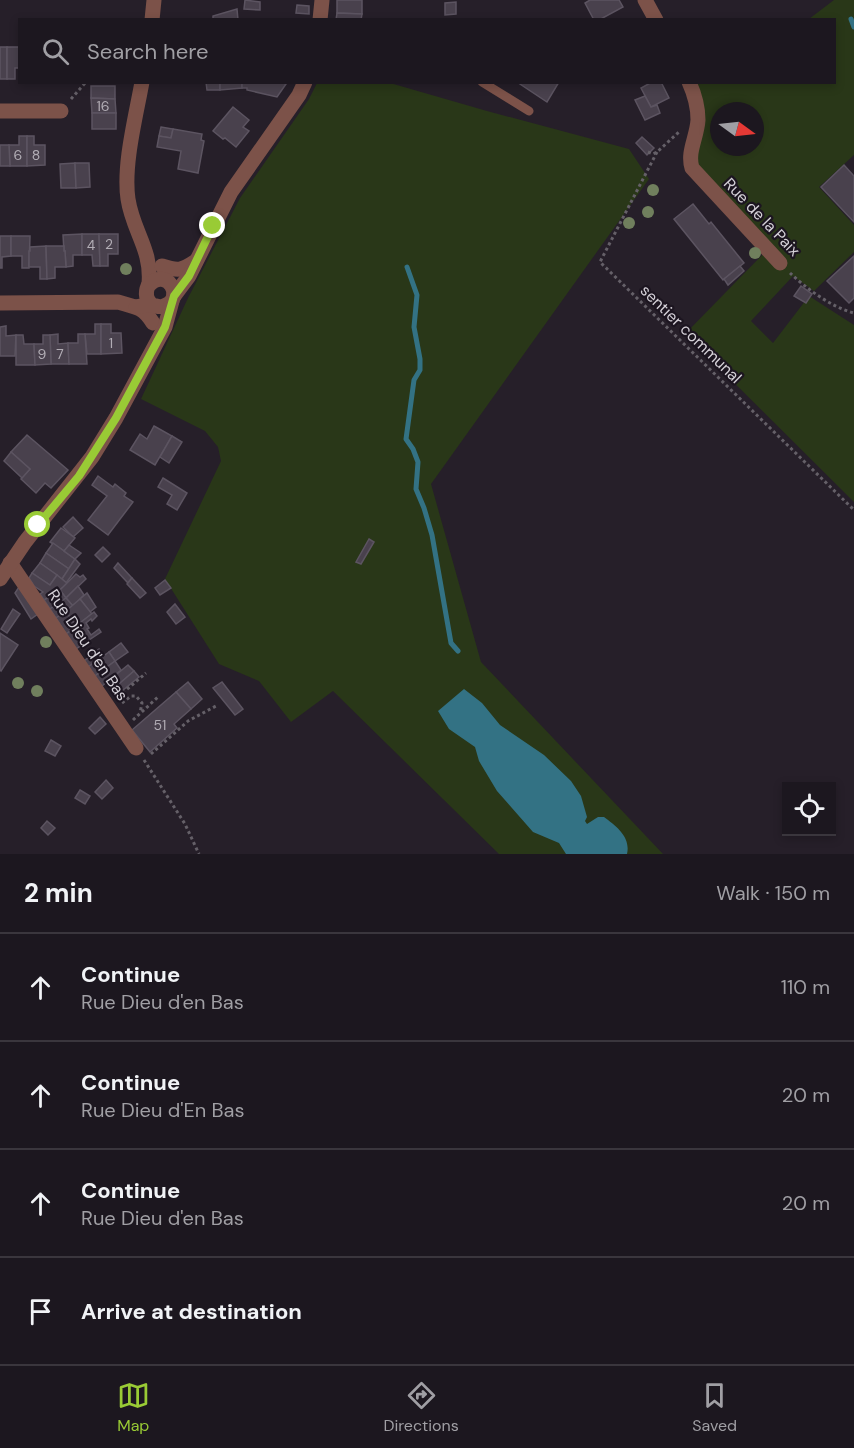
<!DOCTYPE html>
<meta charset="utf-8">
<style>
body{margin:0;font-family:"DM Sans",sans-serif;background:#252028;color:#f1f3f6}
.controls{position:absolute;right:18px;bottom:18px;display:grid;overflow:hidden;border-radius:0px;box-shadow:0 3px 9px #0003}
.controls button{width:54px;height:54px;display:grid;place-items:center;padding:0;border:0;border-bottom:2px solid #3a363d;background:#1c171f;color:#f1f3f6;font:30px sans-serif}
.compass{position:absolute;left:710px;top:102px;width:54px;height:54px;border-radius:50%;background:#1c171f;box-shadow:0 3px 9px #0003;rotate:105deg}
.stop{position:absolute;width:18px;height:18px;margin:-14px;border:4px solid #99cb35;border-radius:50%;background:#fff}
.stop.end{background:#99cb35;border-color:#fff;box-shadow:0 2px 6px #0008}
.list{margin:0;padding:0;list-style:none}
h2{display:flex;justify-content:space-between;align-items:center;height:78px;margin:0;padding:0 24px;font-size:26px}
h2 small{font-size:20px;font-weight:400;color:#a09fa4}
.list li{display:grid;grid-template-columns:39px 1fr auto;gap:18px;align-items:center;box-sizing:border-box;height:108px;padding:0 24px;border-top:2px solid #3a363d}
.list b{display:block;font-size:22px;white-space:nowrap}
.list p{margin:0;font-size:20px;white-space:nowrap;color:#a09fa4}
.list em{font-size:20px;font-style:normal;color:#a09fa4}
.icon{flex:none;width:33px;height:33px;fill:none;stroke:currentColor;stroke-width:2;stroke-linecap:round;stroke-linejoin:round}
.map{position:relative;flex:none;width:854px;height:854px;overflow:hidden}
.search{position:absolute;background:#1c171f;box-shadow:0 3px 9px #0003;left:18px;right:18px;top:18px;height:66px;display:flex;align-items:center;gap:15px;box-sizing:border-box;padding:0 21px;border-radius:0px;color:#a09fa4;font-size:22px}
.sheet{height:510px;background:#1c171f}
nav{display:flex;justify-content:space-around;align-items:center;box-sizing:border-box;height:84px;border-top:2px solid #3a363d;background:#1c171f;font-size:16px;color:#a09fa4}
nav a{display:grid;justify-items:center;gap:3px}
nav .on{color:#99cb35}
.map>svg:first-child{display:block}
.green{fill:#293718;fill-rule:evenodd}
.water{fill:#337284}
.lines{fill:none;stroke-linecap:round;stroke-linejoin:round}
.stream{stroke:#337284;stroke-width:5}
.building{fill:#49414d;stroke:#5c5461;stroke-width:1.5}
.path{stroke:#656068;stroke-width:3;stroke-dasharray:3 3;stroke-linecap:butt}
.lane{stroke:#7c5249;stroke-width:9}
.street{stroke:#7c5249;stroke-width:15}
.tree{fill:#707f5d}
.route{stroke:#99cb35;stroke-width:8}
.labels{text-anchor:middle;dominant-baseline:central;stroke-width:4.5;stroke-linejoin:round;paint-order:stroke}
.number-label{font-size:14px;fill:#b2adb5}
.street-label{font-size:16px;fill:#d5d1d8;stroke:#1c1520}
</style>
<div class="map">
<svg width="854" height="854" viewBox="0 0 854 854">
<rect width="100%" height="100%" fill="#261f29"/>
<g class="green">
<path d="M834,0h20v155l-35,32 35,38v27l-40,39 -21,-15 -42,45 22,22 36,-47 45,29v177l-169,-168 82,-84 -75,-82 6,-49 -9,-36 145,-1v-62l-25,-1zM719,111h36v36h-36z"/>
<polygon points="317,83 390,83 487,111 629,149 649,179 431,484 481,662 663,854 499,854 333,691 291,722 259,681 219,664 165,579 221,461 218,447 205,431 141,399 188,298 240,198 309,99"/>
</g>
<path class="water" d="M464,689l18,14 18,22 44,30 27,26 10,15 6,21 -2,4 2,3 11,-7h6c12,9 27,20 23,37h-61l-7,-11 -26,-11 -36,-41 -18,-30 -4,-14 -26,-18 -11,-18z"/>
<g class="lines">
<g class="stream">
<polyline points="851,19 854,27"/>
<polyline points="407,267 417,295 414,327 420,359 420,370 414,380 406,439 413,449 418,462 416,489 424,508 432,535 451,643 458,651"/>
</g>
</g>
<g class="building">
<polygon points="245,0 260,2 260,10 244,9"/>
<polygon points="337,0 362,0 362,14 337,13"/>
<polygon points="590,0 619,0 623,7 599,20 594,20 585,3"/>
<polygon points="456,2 456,14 445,15 445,3"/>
<polygon points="297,5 309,6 309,14 296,13"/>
<polygon points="237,9 238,20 213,20 213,16"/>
<polygon points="337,13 362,14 361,20 336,20"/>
<rect x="0" y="47" width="7" height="32"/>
<polygon points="7,47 20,47 20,68 15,68 15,79 7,79"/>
<polygon points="206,82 220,82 220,90 207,90"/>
<polygon points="220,82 242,82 242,88 220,90"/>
<polygon points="242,82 281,82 286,84 277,97 247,90 247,88 242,88"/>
<polygon points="517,82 559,82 547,102"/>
<polygon points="652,82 661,82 669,98 651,107 641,88"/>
<polygon points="91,86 115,86 115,99 91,98"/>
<polygon points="645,96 651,107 657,105 660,113 645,120 635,100"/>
<polygon points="91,98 115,99 116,113 92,113"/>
<polygon points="233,107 249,120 243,127 249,131 236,147 225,138 223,139 213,131"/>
<rect x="92" y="113" width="24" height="16"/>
<polygon points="161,127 173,129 171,138 159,136"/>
<polygon points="173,129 202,134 201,140 204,141 198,173 178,169 181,151 157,147 159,136 171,138"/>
<polygon points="19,136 27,136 27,166 10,166 9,145 19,145"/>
<polygon points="27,136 34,136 34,145 45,145 45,165 27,166"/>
<polygon points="642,137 654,148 647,155 636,143"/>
<polygon points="0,145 9,145 10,166 0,166"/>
<polygon points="75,163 76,188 61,188 60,164"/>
<polygon points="75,163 89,163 90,187 76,188"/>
<polygon points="844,165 854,176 854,222 821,187"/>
<polygon points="693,204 709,224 711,222 744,263 723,280 674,219"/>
<polygon points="82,234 82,255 73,255 73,266 66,267 65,251 64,251 63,235"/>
<polygon points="82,234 99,234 100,266 93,266 92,255 82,255"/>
<polygon points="99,234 118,234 118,254 108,254 108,266 100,266"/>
<polygon points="0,236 11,236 11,256 2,257 2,268 0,268"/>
<polygon points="11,236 30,236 29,268 22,268 22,256 11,256"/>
<polygon points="46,246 47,279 40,279 40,267 29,267 29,251 30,251 30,247"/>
<polygon points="46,246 64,246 64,251 65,251 66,267 55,267 55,278 47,279"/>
<polygon points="854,256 854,298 849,303 827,281"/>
<polygon points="740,266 744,271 728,285 724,279"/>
<polygon points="801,286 812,294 806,303 794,296"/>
<polygon points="95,324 101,324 101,354 87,354 85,334 95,334"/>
<polygon points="101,324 111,324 111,333 121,333 122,353 101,354"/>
<polygon points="6,326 6,336 16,335 15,356 0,356 0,327"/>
<polygon points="58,334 58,344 68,343 69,364 51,364 50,335"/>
<polygon points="78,334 85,334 87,364 69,364 68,343 78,343"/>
<polygon points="16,335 23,335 24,344 34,344 35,365 16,365"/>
<polygon points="43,335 50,335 51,364 35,365 34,344 43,344"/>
<polygon points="154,426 172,436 155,465 130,450 140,434 147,439"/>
<polygon points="27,435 68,470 51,488 45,483 36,493 21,479 30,469 11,452"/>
<polygon points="172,436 182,442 169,463 160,457"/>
<polygon points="11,452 30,469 22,478 4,461"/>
<polygon points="98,476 113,487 115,484 126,493 124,496 133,502 108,535 88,520 107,496 92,485"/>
<polygon points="163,478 187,493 177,510 167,504 172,495 158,487"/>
<polygon points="73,517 83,528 73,537 63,527"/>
<polygon points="61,528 75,538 64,551 50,542"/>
<polygon points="369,539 374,542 361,564 356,562"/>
<polygon points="53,543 75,559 69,569 46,553"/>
<polygon points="69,545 81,553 75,559 64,551"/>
<polygon points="103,547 110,554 102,562 95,555"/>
<polygon points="46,553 69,569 62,579 40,563"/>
<polygon points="75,559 80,564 66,583 62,579"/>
<polygon points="40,563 57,575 50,585 32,573"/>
<polygon points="118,563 132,578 128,583 114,568"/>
<polygon points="32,573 50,585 57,575 68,584 44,600 40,594 43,592 34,586 29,578"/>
<polygon points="76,574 80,577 83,575 86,579 66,598 60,590"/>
<polygon points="132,578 146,593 140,598 127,584"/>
<polygon points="165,580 171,588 160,595 155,588"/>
<polygon points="21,584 42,611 31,619 15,593"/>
<polygon points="78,586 84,595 73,606 66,598"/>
<polygon points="60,590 66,598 50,609 44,600"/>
<polygon points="87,593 96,607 90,612 80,599"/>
<polygon points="66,598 73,606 56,618 50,609"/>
<polygon points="80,599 92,614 76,626 66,611"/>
<polygon points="175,604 185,617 176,624 167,612"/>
<polygon points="13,609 20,614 7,633 1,629"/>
<polygon points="66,611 76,627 66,634 56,618"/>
<polygon points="94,612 97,616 92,621 91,619 86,623 89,628 87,629 91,635 99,629 101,632 86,642 76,626"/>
<polygon points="76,627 86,642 76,649 66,634"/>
<polygon points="0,633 18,645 1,671 0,670"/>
<polygon points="121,643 128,652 115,661 109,652"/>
<polygon points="99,649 104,656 88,667 84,661"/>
<polygon points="109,652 115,661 95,676 88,667"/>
<polygon points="115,661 121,670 102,686 95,676"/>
<polygon points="128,665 134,671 112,690 106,683"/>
<polygon points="134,671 139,677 117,695 112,690"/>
<polygon points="188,682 202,699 191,709 176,692"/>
<polygon points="222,682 243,709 235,715 213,688"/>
<polygon points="176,692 191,709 174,724 177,728 150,752 132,730"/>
<polygon points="100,717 106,724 95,734 89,728"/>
<polygon points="51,740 61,746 55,756 45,751"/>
<polygon points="106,780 113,788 102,799 95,792"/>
<polygon points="80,790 90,796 85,804 75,798"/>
<polygon points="47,821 55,828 48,835 41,828"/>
</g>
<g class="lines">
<g class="path">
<polyline points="71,99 86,82"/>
<polyline points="648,152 653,154 657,152 679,132"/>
<polyline points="657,152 600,262 854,510"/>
<path d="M790,273c17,16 41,34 64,40"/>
<polyline points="118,697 146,673"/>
<polyline points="122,703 131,696 136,696 142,703 140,713"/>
<polyline points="133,720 158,697"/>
<polyline points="151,754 188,721 216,706"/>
<polyline points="144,760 185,824 199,854"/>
</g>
<polyline class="lane" points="482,82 529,111"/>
<g class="street">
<polyline points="645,0 656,20"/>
<polyline points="152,20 154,0"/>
<polyline points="320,20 322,0"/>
<path d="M142,82c-6,34 -19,83 -14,117 5,33 24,50 21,85"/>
<path d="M689,82c5,11 9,26 9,38 -1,17 -11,32 -6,48l88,95"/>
<polyline points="0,111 61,111"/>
<path d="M162,266c16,5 19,5 34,-5"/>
<polyline points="174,296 189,276 231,192 299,95 305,82"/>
<path d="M0,303l118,-1c18,5 25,5 35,21"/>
<path d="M136,307c4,-1 10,-2 14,-2 5,0 9,3 14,1 22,-7 3,-41 -16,-20 -3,7 -2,14 4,19"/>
<polyline points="10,563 136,748"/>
<polyline points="0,579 25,542 92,457 116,418 165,327 172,301"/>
</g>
</g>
<g class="tree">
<circle cx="653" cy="190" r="6"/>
<circle cx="648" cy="212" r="6"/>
<circle cx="629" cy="223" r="6"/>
<circle cx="755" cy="253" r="6"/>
<circle cx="126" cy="269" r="6"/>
<circle cx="46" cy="642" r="6"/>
<circle cx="18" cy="683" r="6"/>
<circle cx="37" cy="691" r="6"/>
</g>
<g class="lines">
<polyline class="route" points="38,525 79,476 116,418 165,327 174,296 189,276 213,226"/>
</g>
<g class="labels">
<g class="number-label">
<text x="103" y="106">16</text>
<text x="18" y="155">6</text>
<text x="36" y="155">8</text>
<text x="109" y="244">2</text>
<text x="91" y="245">4</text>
<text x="111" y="343">1</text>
<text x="42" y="354">9</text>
<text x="60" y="354">7</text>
<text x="160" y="725">51</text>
</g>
<g class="street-label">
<text transform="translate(762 217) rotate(46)">Rue de la Paix</text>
<text transform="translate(691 334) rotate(44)">sentier communal</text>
<text transform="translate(88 645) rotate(56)">Rue Dieu d'en Bas</text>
</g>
</g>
</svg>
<div class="controls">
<button><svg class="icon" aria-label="locate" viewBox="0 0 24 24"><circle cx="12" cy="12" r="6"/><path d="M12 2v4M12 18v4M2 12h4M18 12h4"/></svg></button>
</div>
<svg class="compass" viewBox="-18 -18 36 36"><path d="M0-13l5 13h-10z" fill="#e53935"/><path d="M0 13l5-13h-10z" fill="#a09fa4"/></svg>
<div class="stop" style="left:38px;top:525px"></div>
<div class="stop end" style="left:213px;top:226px"></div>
<div class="search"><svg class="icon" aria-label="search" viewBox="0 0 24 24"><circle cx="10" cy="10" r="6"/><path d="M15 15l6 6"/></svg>Search here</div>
</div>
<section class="sheet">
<h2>2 min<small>Walk · 150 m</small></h2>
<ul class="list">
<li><svg class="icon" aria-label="ahead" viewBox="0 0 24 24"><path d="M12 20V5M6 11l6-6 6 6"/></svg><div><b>Continue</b><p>Rue Dieu d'en Bas</p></div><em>110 m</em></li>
<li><svg class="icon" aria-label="ahead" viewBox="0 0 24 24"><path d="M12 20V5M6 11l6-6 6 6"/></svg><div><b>Continue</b><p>Rue Dieu d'En Bas</p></div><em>20 m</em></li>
<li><svg class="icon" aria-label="ahead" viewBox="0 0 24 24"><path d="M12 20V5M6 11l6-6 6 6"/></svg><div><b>Continue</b><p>Rue Dieu d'en Bas</p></div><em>20 m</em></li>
<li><svg class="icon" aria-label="arrive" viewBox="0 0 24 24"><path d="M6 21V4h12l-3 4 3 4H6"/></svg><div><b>Arrive at destination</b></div></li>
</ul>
</section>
<nav>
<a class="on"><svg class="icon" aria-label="map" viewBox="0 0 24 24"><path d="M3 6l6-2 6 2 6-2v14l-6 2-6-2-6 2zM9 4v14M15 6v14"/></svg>Map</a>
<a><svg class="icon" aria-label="directions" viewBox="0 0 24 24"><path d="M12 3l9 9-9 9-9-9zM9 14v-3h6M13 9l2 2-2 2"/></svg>Directions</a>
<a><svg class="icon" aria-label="saved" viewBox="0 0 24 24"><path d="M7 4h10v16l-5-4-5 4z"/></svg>Saved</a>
</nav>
